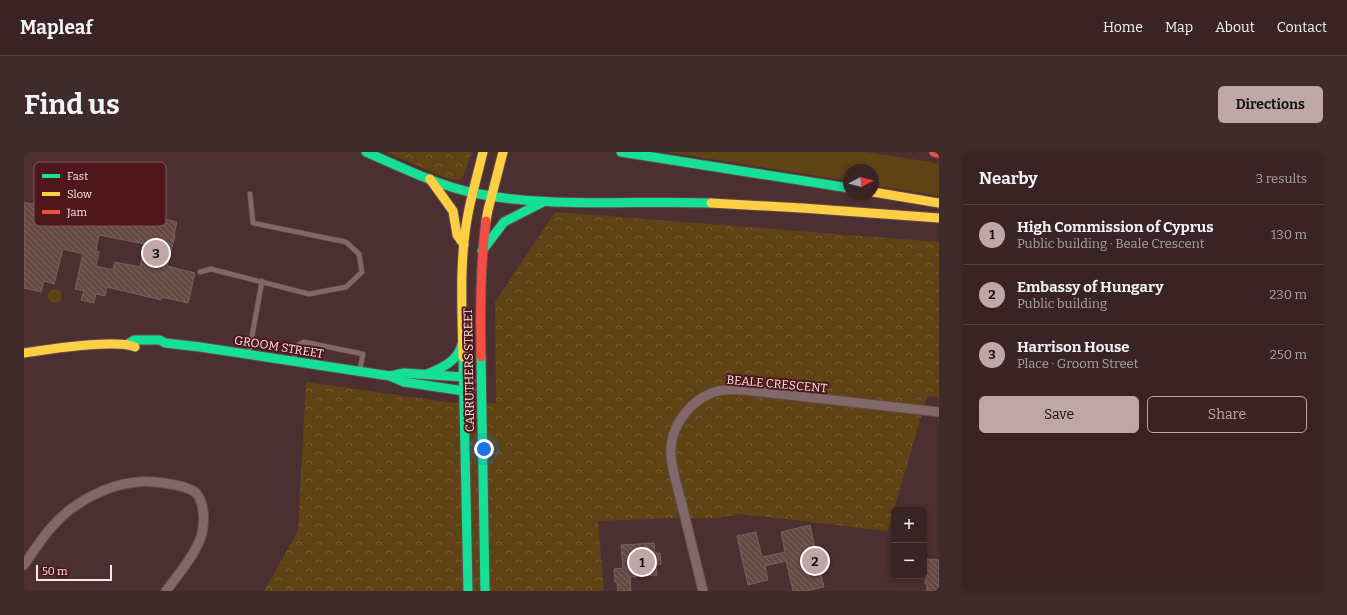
<!DOCTYPE html>
<meta charset="utf-8">
<style>
body{margin:0;font-family:Bitter,serif;background:#402b2c;color:#f1f3f6}
.controls{position:absolute;right:12px;bottom:12px;display:grid;overflow:hidden;border-radius:6px;box-shadow:0 2px 6px #0003}
.controls button{width:36px;height:36px;display:grid;place-items:center;padding:0;border:0;border-bottom:1px solid #534041;background:#392324;color:#f1f3f6;font:20px sans-serif}
.compass{position:absolute;left:819px;top:12px;width:36px;height:36px;border-radius:50%;background:#392324;box-shadow:0 2px 6px #0003;rotate:83deg}
.scale{position:absolute;left:12px;bottom:10px;width:76px;box-sizing:border-box;padding-left:4px;border:2px solid #fee8e7;border-top:0;font-size:11px;line-height:14px;white-space:nowrap;color:#fee8e7;-webkit-text-stroke:3px #4d171b;paint-order:stroke}
.you{position:absolute;left:460px;top:297px;width:14px;height:14px;margin:-10px;border:3px solid #fff;border-radius:50%;background:#1a73e8;box-shadow:0 0 0 6px #1a73e833}
.badge{display:grid;place-items:center;width:26px;height:26px;border-radius:50%;background:#c0a7a7;color:#111;font-size:13px;font-weight:700}
.pin{position:absolute;translate:-50% -50%;border:2px solid #fff;box-shadow:0 1px 4px #0006}
.list{margin:0;padding:0;list-style:none}
h2{display:flex;justify-content:space-between;align-items:center;height:52px;margin:0;padding:0 16px;font-size:17px}
h2 small{font-size:13px;font-weight:400;color:#aba4a6}
.list li{display:grid;grid-template-columns:26px 1fr auto;gap:12px;align-items:center;box-sizing:border-box;height:60px;padding:0 16px;border-top:1px solid #534041}
.list b{display:block;font-size:15px;white-space:nowrap}
.list p{margin:0;font-size:13px;white-space:nowrap;color:#aba4a6}
.list em{font-size:13px;font-style:normal;color:#aba4a6}
.actions{display:flex;gap:8px;padding:12px 16px}
.actions a{flex:1;padding:9px 0;border:1px solid #c0a7a7;border-radius:6px;text-align:center;font-size:14px;color:#c0a7a7}
.actions .main{background:#c0a7a7;color:#111}
.map{position:relative;flex:none;width:915px;height:439px;overflow:hidden;border-radius:6px}
header{display:flex;align-items:center;gap:24px;box-sizing:border-box;height:56px;padding:0 20px;background:#392324;border-bottom:1px solid #534041}
header strong{font-size:19px}
nav{display:flex;gap:22px;margin-inline-start:auto;font-size:14px}
.intro{display:flex;align-items:center;justify-content:space-between;box-sizing:border-box;height:96px;padding:0 24px}
h1{margin:0;font-size:28px}
.button{padding:10px 18px;border-radius:6px;background:#c0a7a7;color:#111;font-size:14px;font-weight:700}
main{display:flex;gap:24px;padding:0 24px}
aside{flex:1;background:#392324;border-radius:6px;box-shadow:0 2px 6px #0003}
.map>svg:first-child{display:block}
.green{fill:#5f4314}
.forest{fill:url(#forest-crowns)}
.building{fill:url(#building-back-hatch);stroke:#7a615e;fill-rule:evenodd}
.lines{fill:none;stroke-linecap:round;stroke-linejoin:round}
.lane-casing{stroke:#624b4c;stroke-width:6}
.street-casing{stroke:#624b4c;stroke-width:11}
.fast-casing{stroke:#624b4c;stroke-width:11}
.slow-casing{stroke:#624b4c;stroke-width:11}
.jam-casing{stroke:#624b4c;stroke-width:11}
.lane{stroke:#826869;stroke-width:4.5}
.street{stroke:#826869;stroke-width:9}
.fast{stroke:#16e098;stroke-width:9}
.slow{stroke:#ffcf43;stroke-width:9}
.jam{stroke:#f24e42;stroke-width:9}
.labels{text-anchor:middle;dominant-baseline:central;stroke-width:4;stroke-linejoin:round;paint-order:stroke}
.street-label{font-size:12px;fill:#fee8e7;stroke:#4d171b}
.key{fill:#4d171b;stroke:#825658;stroke-width:1}
.key-label{font-size:11px;fill:#fee8e7}
</style>
<header>
<strong>Mapleaf</strong>
<nav><a>Home</a><a>Map</a><a>About</a><a>Contact</a></nav>
</header>
<div class="intro"><h1>Find us</h1><a class="button">Directions</a></div>
<main>
<div class="map">
<svg width="915" height="439" viewBox="0 0 915 439">
<defs>
<pattern id="forest-crowns" width="20" height="18" patternUnits="userSpaceOnUse"><rect width="20" height="18" fill="#5f4314"/><path d="M2 6a3 3 0 1 1 6 0M12 15a3 3 0 1 1 6 0" fill="none" stroke="#775e36"/></pattern>
<pattern id="building-back-hatch" width="6" height="6" patternUnits="userSpaceOnUse"><rect width="6" height="6" fill="#674a44"/><path d="M-1 5l2 2M0 0l6 6M5-1l2 2" fill="none" stroke="#7e645f"/></pattern>
</defs>
<rect width="100%" height="100%" fill="#4c2f30"/>
<g class="green">
<polygon points="643,0 842,0 907,10 915,12 915,44 849,33 849,18 825,18 825,29"/>
<circle cx="31" cy="144" r="7"/>
</g>
<g class="forest">
<polygon points="362,0 448,0 439,25 433,28 424,27"/>
<polygon points="531,60 915,90 915,245 903,244 864,379 715,362 695,366 651,366 574,369 580,439 240,439 274,379 282,230 429,251 472,251 471,150"/>
</g>
<g class="building">
<path d="M0,50l49,11 1,-8 32,8 1,-6 35,9 1,-2 34,8 -3,13 1,1 -8,30 28,7 -7,30 -26,-6 -1,3 -54,-13 -2,9 -9,-2 -2,9 -13,-3 3,-9 -9,-2 8,-35 -20,-5 -9,35 -10,-3 -3,11 -17,-4zM75,83l46,9 -5,23 -25,-5 -2,8 -17,-4 3,-14 -3,-1z"/>
<polygon points="786,373 800,435 782,439 769,439 762,409 741,414 744,428 724,433 713,384 732,380 738,405 761,400 757,380"/>
<polygon points="630,391 631,401 636,401 637,412 632,413 633,423 606,425 607,439 594,439 593,430 591,430 590,417 599,416 597,393"/>
<polygon points="903,407 915,408 915,439 903,439 903,432 901,432"/>
</g>
<g class="lines">
<g class="lane-casing">
<g id="lane">
<polyline points="176,120 187,117 285,142 322,135 338,120 335,102 322,90 229,71 226,42"/>
<polyline points="225,201 238,129"/>
<polyline points="269,208 274,193 280,190 339,202 336,217"/>
</g>
</g>
<g class="street-casing">
<g id="street">
<path d="M0,413c15,-22 30,-46 54,-61 17,-11 38,-20 59,-22 12,-2 51,3 59,11 9,10 9,32 5,44 -7,19 -23,38 -35,54"/>
<path d="M679,439c-7,-29 -14,-57 -21,-86 -4,-16 -10,-33 -11,-50 -2,-30 23,-61 53,-65 6,-1 14,0 21,0l194,22"/>
</g>
</g>
<g class="fast-casing">
<g id="fast">
<path d="M342,0c35,15 70,33 108,41 78,16 158,7 237,10"/>
<polyline points="597,0 825,36"/>
<polyline points="458,99 480,70 519,50"/>
<polyline points="104,192 110,188 136,188 141,191 176,195 366,224 380,230 440,239 447,237"/>
<polyline points="439,205 444,439"/>
<polyline points="457,205 461,439"/>
<path d="M403,222c15,-6 31,-13 35,-30"/>
<polyline points="366,224 380,221 439,225 447,229"/>
</g>
</g>
<g class="slow-casing">
<g id="slow">
<polyline points="406,27 429,59 433,83 440,93"/>
<polyline points="849,40 915,51"/>
<polyline points="687,51 778,56 915,66"/>
<polyline points="462,69 464,58 479,0"/>
<path d="M0,201c28,-4 55,-9 84,-9 9,0 18,-1 27,3"/>
<path d="M439,205c-1,-48 -4,-96 5,-143 4,-21 10,-41 15,-62"/>
</g>
</g>
<g class="jam-casing">
<g id="jam">
<polyline points="910,0 915,1"/>
<path d="M457,205c-1,-46 -1,-91 5,-136"/>
</g>
</g>
<use href="#lane" class="lane"/>
<use href="#street" class="street"/>
<use href="#fast" class="fast"/>
<use href="#slow" class="slow"/>
<use href="#jam" class="jam"/>
</g>
<g class="labels">
<g class="street-label">
<text transform="translate(255 195) rotate(9)">GROOM STREET</text>
<text transform="translate(445 218) rotate(-91)">CARRUTHERS STREET</text>
<text transform="translate(753 232) rotate(5)">BEALE CRESCENT</text>
</g>
</g>
<rect x="10" y="10" width="132" height="64" rx="6" class="key"/>
<rect x="18" y="22" width="18" height="4" fill="#16e098"/>
<rect x="18" y="40" width="18" height="4" fill="#ffcf43"/>
<rect x="18" y="58" width="18" height="4" fill="#f24e42"/>
<g class="key-label">
<text x="43" y="28">Fast</text>
<text x="43" y="46">Slow</text>
<text x="43" y="64">Jam</text>
</g>
</svg>
<div class="controls">
<button>+</button>
<button>−</button>
</div>
<svg class="compass" viewBox="-18 -18 36 36"><path d="M0-13l5 13h-10z" fill="#e53935"/><path d="M0 13l5-13h-10z" fill="#aba4a6"/></svg>
<div class="scale">50 m</div>
<div class="you"></div>
<div class="pin badge" style="left:618px;top:410px">1</div>
<div class="pin badge" style="left:791px;top:409px">2</div>
<div class="pin badge" style="left:132px;top:101px">3</div>
</div>
<aside>
<h2>Nearby<small>3 results</small></h2>
<ul class="list">
<li><span class="badge">1</span><div><b>High Commission of Cyprus</b><p>Public building · Beale Crescent</p></div><em>130 m</em></li>
<li><span class="badge">2</span><div><b>Embassy of Hungary</b><p>Public building</p></div><em>230 m</em></li>
<li><span class="badge">3</span><div><b>Harrison House</b><p>Place · Groom Street</p></div><em>250 m</em></li>
</ul>
<div class="actions"><a class="main">Save</a><a>Share</a></div>
</aside>
</main>
